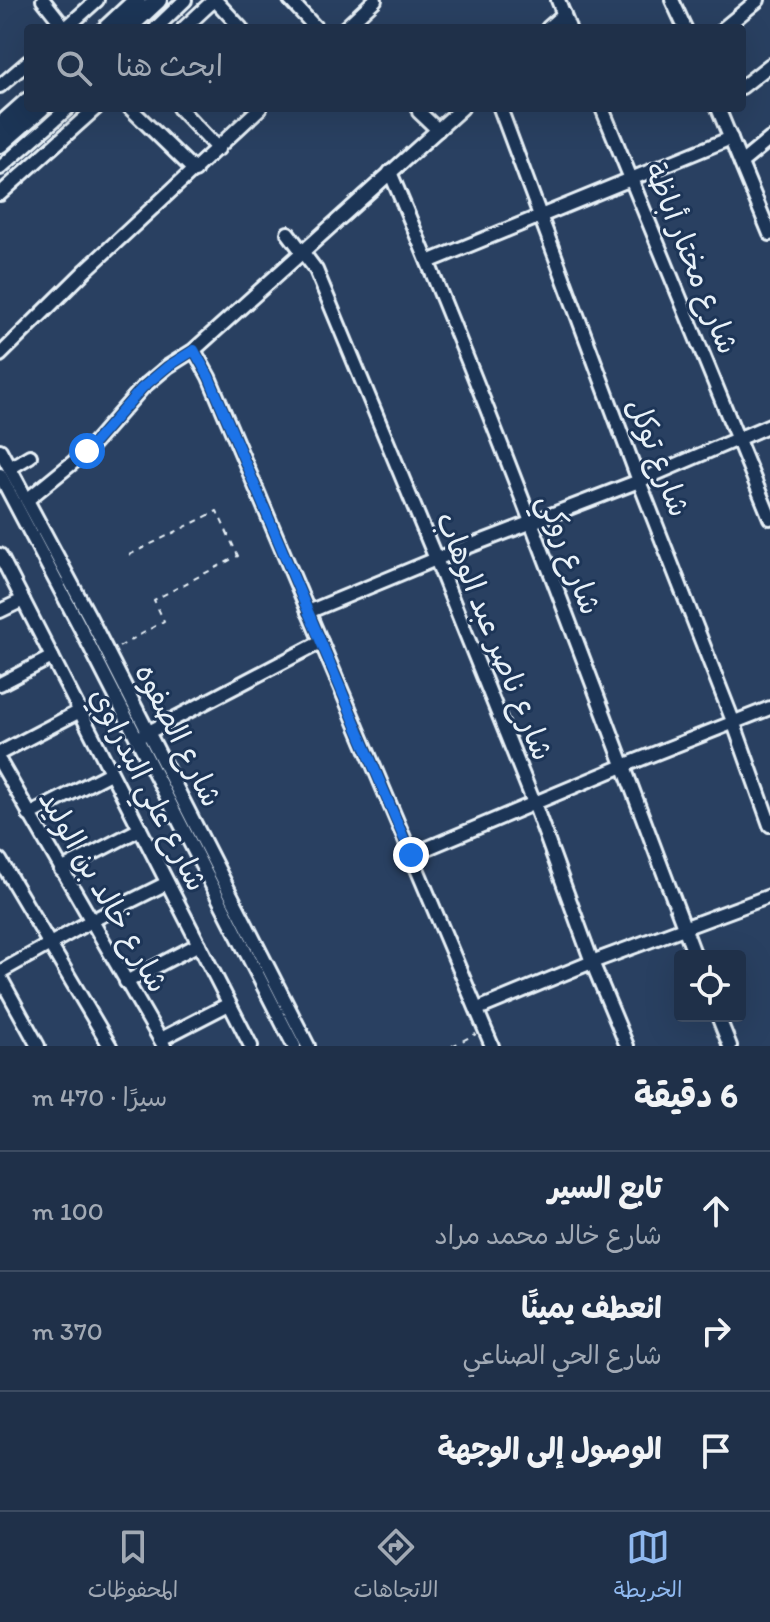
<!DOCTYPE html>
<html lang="ar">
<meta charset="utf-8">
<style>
body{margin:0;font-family:Itim,"Playpen Sans Arabic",sans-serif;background:#2c3c53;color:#f1f3f6;direction:rtl}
.controls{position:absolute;right:24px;bottom:24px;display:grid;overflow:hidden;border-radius:8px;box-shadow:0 8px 32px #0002}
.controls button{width:72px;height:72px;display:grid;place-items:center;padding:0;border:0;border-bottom:2px solid #3c4b61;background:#1f3049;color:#f1f3f6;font:40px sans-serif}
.stop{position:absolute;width:24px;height:24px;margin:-18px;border:6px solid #1a73e8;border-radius:50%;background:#fff}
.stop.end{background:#1a73e8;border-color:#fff;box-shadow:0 2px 8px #0008}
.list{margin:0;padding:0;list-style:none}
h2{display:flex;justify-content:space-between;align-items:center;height:104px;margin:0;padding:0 32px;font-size:34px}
h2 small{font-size:26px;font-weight:400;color:#a1a9b4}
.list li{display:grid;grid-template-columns:52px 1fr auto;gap:24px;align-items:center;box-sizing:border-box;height:120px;padding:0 32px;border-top:2px solid #3c4b61}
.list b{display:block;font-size:30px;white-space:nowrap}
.list p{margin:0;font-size:26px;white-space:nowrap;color:#a1a9b4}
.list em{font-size:26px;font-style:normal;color:#a1a9b4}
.icon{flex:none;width:44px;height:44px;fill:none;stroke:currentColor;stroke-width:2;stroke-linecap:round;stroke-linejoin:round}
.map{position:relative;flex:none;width:770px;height:1046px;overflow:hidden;direction:ltr}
.search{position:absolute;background:#1f3049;box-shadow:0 8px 32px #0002;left:24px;right:24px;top:24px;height:88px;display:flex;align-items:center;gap:20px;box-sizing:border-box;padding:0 28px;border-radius:8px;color:#a1a9b4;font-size:30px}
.sheet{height:464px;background:#1f3049}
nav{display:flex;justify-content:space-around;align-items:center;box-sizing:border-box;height:112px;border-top:2px solid #3c4b61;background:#1f3049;font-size:22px;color:#a1a9b4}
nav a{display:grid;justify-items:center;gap:4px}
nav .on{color:#90b9f0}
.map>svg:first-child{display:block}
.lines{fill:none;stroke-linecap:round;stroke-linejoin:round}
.minor-casing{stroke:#e8f1f8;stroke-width:18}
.major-casing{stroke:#e8f1f8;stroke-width:22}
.path{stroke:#e8f1f8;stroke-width:2;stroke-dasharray:6 6;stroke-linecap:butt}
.minor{stroke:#1d3557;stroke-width:12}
.major{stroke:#1d3557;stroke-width:16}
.route{stroke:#1a73e8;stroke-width:10}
.labels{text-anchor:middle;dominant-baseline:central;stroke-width:6;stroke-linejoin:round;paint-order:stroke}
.street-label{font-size:30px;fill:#e8f1f8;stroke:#1d3557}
</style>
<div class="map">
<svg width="770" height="1046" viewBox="0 0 770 1046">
<rect width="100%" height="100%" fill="#294061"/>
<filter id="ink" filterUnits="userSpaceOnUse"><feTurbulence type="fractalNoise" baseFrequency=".0125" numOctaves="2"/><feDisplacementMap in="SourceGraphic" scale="16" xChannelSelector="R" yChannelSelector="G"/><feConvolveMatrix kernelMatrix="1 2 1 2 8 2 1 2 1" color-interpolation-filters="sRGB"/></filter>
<g filter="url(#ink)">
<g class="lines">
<g class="minor-casing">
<g id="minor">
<polyline points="43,0 65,28"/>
<polyline points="215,0 241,28"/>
<polyline points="290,0 316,28"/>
<polyline points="558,0 569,28"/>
<polyline points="672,0 685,28"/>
<polyline points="66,28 97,0"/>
<polyline points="156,28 185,0"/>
<polyline points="184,28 214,0"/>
<polyline points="345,28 375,0"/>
<polyline points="548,28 564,14"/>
<polyline points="724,28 758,0"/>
<polyline points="0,86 28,62"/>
<polyline points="742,87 770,65"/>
<polyline points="130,108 195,171"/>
<polyline points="179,108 218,149"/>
<polyline points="500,108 639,481 733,721 770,825"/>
<polyline points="602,108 770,518"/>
<polyline points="718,108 770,234"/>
<polyline points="419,112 438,130"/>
<polyline points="741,163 770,139"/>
<polyline points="0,168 68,108"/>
<path d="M390,172c110,258 206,522 305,784"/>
<polyline points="0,194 96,108"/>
<polyline points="288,233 316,270 436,559 534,803 592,962 627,1046"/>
<polyline points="428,262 731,138"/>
<polyline points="194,350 209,377 492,1046"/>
<polyline points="0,355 86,270 260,108"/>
<polyline points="0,450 89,616 308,1046"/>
<polyline points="10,468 30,456"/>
<polyline points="0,475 80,627 294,1046"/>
<polyline points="27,500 87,451 142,388 167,367 194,350 462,108"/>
<polyline points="0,555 251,1046"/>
<polyline points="0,611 23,600"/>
<polyline points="308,612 436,559 639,481 770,425"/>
<polyline points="0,684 52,657"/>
<polyline points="143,735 321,642"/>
<polyline points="0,753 80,711"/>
<polyline points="0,762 164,1046"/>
<polyline points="29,815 110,773"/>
<polyline points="411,855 623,766 770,708"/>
<polyline points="0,860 110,1046"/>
<polyline points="61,870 140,829"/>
<polyline points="0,972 91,921 167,883"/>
<polyline points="0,977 38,1046"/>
<polyline points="126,982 199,944"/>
<polyline points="478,1009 592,962 770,896"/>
<polyline points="718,1016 730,1046"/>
<polyline points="161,1039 229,1004"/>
</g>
</g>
<g class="major-casing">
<g id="major">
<polyline points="107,28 137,0"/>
<polyline points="128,28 158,0"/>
<polyline points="0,126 28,101"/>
<polyline points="0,144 41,108"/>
</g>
</g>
<g class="path">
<polyline points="119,647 164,621 154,600 238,556 217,511 129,555"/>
<polyline points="452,1046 476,1034"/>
</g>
<use href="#minor" class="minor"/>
<use href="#major" class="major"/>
</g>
</g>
<g class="lines" filter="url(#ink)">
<polyline class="route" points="87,451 142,388 167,367 194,350 209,377 411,855"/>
</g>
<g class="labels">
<g class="street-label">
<text transform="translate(692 258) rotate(68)">شارع مختار أباظة</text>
<text transform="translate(659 457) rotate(69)">شارع توكل</text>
<text transform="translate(570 554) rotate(69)">شارع روكي</text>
<text transform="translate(495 636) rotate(68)">شارع ناصر عبد الوهاب</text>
<text transform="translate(179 735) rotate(63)">شارع الصفوه</text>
<text transform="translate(149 789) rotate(63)">شارع علي البدراوي</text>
<text transform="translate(104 891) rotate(60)">شارع خالد بن الوليد</text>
</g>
</g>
</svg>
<div class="controls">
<button><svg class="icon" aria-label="locate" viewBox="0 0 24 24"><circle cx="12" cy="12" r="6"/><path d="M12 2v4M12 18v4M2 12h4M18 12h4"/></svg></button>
</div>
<div class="stop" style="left:87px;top:451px"></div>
<div class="stop end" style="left:411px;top:855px"></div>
<div class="search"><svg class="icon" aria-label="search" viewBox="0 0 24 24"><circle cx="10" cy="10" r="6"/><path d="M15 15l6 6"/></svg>ابحث هنا</div>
</div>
<section class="sheet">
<h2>6 دقيقة<small>سيرًا · 470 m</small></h2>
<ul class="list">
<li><svg class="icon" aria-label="ahead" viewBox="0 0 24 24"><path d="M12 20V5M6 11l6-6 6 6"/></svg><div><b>تابع السير</b><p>شارع خالد محمد مراد</p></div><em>100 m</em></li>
<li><svg class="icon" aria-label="right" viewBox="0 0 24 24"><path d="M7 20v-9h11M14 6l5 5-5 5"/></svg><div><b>انعطف يمينًا</b><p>شارع الحي الصناعي</p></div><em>370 m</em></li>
<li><svg class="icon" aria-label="arrive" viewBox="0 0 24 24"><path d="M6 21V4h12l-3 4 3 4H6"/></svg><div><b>الوصول إلى الوجهة</b></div></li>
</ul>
</section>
<nav>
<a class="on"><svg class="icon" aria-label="map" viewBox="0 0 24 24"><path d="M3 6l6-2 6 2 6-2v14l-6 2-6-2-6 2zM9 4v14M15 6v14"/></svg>الخريطة</a>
<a><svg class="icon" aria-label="directions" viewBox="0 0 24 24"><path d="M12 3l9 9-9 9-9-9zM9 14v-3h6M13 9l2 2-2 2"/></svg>الاتجاهات</a>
<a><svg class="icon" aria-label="saved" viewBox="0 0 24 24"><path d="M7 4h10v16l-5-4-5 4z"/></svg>المحفوظات</a>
</nav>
